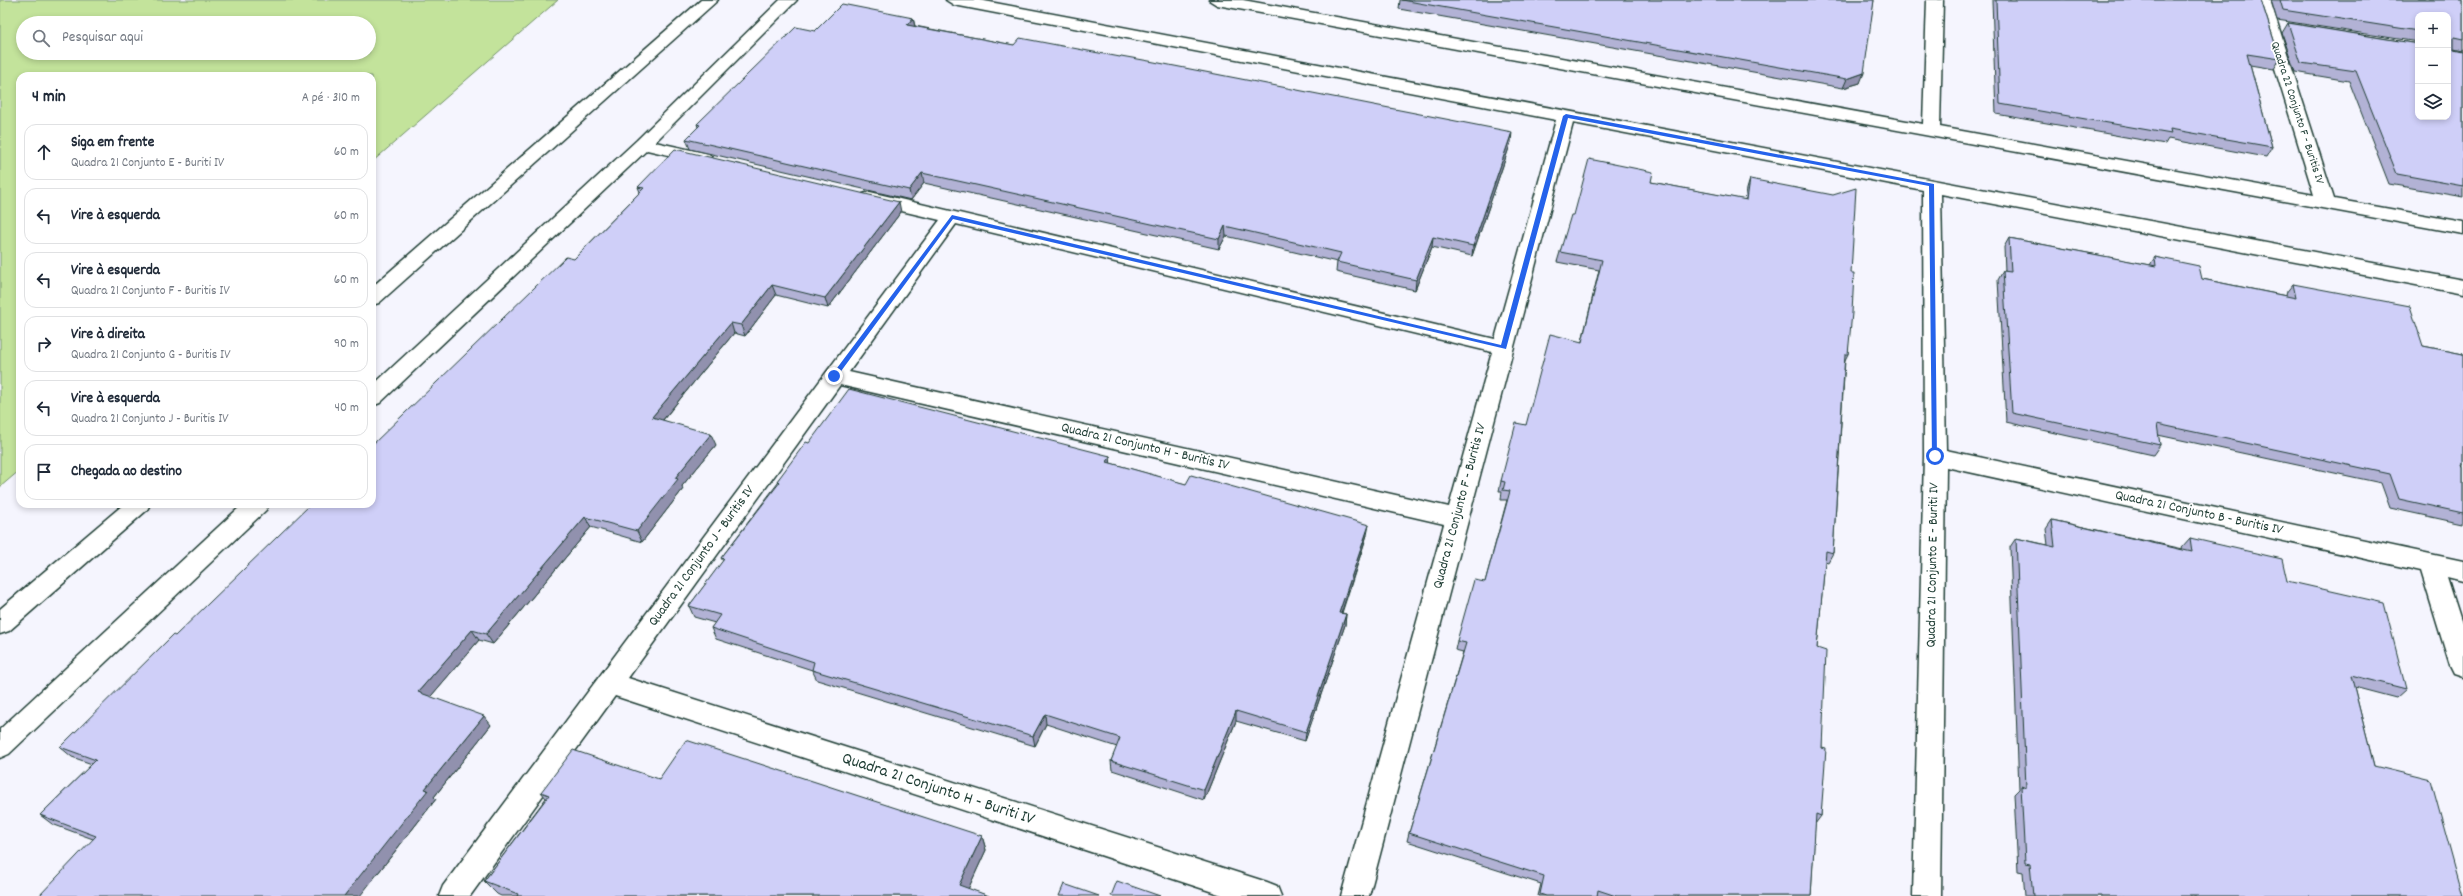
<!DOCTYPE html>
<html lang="pt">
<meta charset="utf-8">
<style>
body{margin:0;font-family:Dekko,sans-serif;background:#f2f2f3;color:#1f2937}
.controls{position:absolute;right:12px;top:12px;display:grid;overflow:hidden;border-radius:8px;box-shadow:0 2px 6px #0003}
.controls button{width:36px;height:36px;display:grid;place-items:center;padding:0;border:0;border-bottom:1px solid #e0e1e3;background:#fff;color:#1f2937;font:20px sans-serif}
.stop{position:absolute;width:12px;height:12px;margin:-9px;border:3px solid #2563eb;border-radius:50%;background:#fff}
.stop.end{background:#2563eb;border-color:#fff;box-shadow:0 1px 4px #0008}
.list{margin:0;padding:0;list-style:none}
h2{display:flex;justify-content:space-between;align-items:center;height:52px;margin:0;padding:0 16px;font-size:17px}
h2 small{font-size:13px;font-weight:400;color:#747a83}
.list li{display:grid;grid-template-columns:26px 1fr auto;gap:12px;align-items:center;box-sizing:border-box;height:56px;margin:0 8px 8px;padding:0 8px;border:1px solid #e0e1e3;border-radius:12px}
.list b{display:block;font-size:15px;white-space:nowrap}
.list p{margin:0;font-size:13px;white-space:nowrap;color:#747a83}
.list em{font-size:13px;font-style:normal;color:#747a83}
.icon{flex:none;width:22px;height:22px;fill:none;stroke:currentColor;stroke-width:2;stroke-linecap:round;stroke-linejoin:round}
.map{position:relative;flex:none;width:2463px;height:896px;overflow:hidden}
.search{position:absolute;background:#fff;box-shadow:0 2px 6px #0003;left:16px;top:16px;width:360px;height:44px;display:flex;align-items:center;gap:10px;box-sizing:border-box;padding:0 14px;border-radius:22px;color:#747a83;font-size:15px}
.panel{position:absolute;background:#fff;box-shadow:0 2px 6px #0003;left:16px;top:72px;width:360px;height:436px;border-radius:12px}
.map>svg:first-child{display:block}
.green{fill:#c3e39b;stroke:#719068;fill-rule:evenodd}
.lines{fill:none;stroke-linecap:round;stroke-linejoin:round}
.minor-casing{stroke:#1f3d34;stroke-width:3}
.minor{fill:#fff;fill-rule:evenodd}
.wall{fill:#b2b2d5;stroke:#1f3d34}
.shaded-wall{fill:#9191ae;stroke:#1f3d34}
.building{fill:#cfcff8;stroke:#1f3d34}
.route{fill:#2563eb}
.labels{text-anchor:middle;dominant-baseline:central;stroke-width:3.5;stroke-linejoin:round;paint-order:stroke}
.far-street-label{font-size:12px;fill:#1f3d34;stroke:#fff}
.street-label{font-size:14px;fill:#1f3d34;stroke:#fff}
.near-street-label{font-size:17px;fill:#1f3d34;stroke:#fff}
</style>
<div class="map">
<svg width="2463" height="896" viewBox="0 0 2463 896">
<rect width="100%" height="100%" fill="#f5f5fe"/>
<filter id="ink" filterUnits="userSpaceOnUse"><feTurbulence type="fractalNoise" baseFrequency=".025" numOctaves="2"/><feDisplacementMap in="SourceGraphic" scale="8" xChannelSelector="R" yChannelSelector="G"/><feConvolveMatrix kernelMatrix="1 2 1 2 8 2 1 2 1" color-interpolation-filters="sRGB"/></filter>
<g filter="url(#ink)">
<path class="green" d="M0,0h558l-186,162v-86h-352v394l-20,17zM23,23h346v30h-346z"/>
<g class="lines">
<g class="minor-casing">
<g id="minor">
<polygon points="701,0 718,0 379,303 372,305 372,287"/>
<polygon points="780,0 797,0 655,142 709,154 712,158 709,162 703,163 647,150 380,403 372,406 372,386 637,140"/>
<path d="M946,0h33l1484,280v14l-522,-100 5,256 517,111v20l-16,-4 16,50v50l-9,-3 -4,-8 -29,-95 -475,-104 -5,429h-28l11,-440 -1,-266 -350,-67 -204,773h-28l103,-372 -604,-139 -212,293 639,204 10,4 4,10h-56l-610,-200 -145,200h-31l4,-10 497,-666 -77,-18 -2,-4 2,-4 7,-2 625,147 61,-219 -602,-115zM956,224l536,128 -43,155 -600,-135z"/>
<polygon points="1209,0 1243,0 1923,124 1927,0 1943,0 1940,127 2314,195 2254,0 2270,0 2334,199 2463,222 2463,234 1217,5"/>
<polygon points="124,504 150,504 147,510 9,631 0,634 0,609"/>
<polygon points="243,504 269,504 266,510 9,754 0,758 0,729"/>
</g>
</g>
<use href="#minor" class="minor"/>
</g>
<g class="wall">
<polygon points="1400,0 1874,0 1860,83 1843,88 1399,9"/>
<polygon points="1992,0 2261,0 2280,59 2274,69 2250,65 2272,147 2266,157 2168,139 2165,144 1996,114"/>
<polygon points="2271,0 2463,0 2463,50 2454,48 2454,49 2463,51 2463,197 2389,184 2349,81 2295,72 2282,33 2288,23 2418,44 2418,117 2448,15 2418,15 2418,42 2277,20"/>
<polygon points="913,18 915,26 1511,142 1472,256 1432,247 1415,290 1336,272 1337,262 1226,236 1219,249 924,183 911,200 690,149 686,139 698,127 697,124 815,31"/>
<polygon points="1750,179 1851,273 1848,354 1845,360 1833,553 1828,562 1825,561 1817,648 1822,748 1821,816 1815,824 1811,896 1538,896 1541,884 1407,841 1409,833 1463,652 1455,650 1457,641 1485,582 1507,500 1501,500 1502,491 1499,491 1501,481 1526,425 1582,341 1599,270 1557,262 1560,252 1574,215 1651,182 1745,200 1747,189"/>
<polygon points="638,187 901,212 828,308 776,295 745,336 734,333 663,420 716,445 682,486 683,489 642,542 591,527 493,644 479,640 430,697 491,725 434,797 436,799 378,873 93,839 52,824 40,815 92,764 72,757 60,747 574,259 640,192"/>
<polygon points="2009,238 2150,265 2155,257 2202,279 2286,296 2285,294 2293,284 2423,346 2463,354 2463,524 2390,508 2381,483 2158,435 2160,445 2153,455 2006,422 1998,280 2003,271 2005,271 2004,247"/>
<polygon points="809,443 1110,456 1110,463 1367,535 1342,613 1346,614 1345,625 1305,741 1236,721 1204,800 1112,770 1111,761 1117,747 1046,724 1035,746 817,680 812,670 716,639 711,628 715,623 694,617 689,606 723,561 721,558 778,483 777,481"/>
<polygon points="2052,520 2183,549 2182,547 2190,538 2287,581 2406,689 2396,698 2354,687 2374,766 2463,896 2025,896 2023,872 2018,871 2014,794 2019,789 2010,547 2016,538 2048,545 2046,529"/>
<polygon points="659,779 982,836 986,850 968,889 989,896 501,896 497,894 484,881 546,798 541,792"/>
</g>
<g class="shaded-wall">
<polygon points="913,18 915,27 907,25"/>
<polygon points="1864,73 1860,83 1843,88 1847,79"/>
<polygon points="1512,132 1511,142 1472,256 1473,246"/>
<polygon points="922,173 924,183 911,200 909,190"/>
<polygon points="899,202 901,212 828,308 825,298"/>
<polygon points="1225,226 1226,236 1219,249 1219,239"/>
<polygon points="1433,237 1432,247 1415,290 1416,280"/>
<polygon points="772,285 776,295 745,336 741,325"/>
<polygon points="731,323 734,333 657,427 652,417"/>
<polygon points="711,434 716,445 682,486 683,489 642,542 637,531 675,478"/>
<polygon points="1110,456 1111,467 1107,462"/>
<polygon points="585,517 591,527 493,644 486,634"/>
<polygon points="1369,525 1367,535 1338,623 1339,613"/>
<polygon points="1346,614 1345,625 1305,741 1306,732"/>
<polygon points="472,630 479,640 426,702 418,692"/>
<polygon points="1236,711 1236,721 1204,800 1204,790"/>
<polygon points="1045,714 1046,724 1035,746 1033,736"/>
<polygon points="484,716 491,725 434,797 436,799 360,896 344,896 425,789"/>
<polygon points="982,836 986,850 965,896 959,885"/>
</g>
<g class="building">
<polygon points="1402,0 1874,0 1864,73 1847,79"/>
<polygon points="1996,0 2261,0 2280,59 2247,54 2272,147 2170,129 2171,134 2000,104"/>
<polygon points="2280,0 2463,0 2463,39 2454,37 2454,49 2463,51 2463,186 2397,174 2356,71 2301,63 2288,23 2418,44 2418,117 2448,117 2448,15 2418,15 2418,31 2283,10"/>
<polygon points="842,4 913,18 907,25 982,39 1014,45 1020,38 1120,57 1121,56 1149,61 1512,132 1473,246 1433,237 1416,280 1337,262 1341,253 1225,226 1219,239 922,173 909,190 686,139 700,125 697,124 796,27 815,31"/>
<polygon points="675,149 899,202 825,298 772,285 741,325 731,323 652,417 711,434 675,478 678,479 637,531 585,517 486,634 472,630 418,692 484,716 425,789 428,790 344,896 39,896 96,836 40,815 96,760 60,747 173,635 175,636 311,504 372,504 372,445 566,257 574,259 644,188 638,187"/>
<polygon points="1589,159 1653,172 1651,182 1747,200 1750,179 1833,195 1856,188 1851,273 1854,273 1852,313 1848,354 1845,354 1833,553 1826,551 1817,648 1826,651 1822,748 1826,749 1821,816 1816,814 1811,896 1616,896 1598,890 1597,896 1546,896 1540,894 1544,876 1409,833 1466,643 1457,641 1474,580 1485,582 1510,491 1503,490 1505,482 1501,481 1516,423 1526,425 1550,334 1582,342 1602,260 1560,252 1571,215 1574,215"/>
<polygon points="2009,238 2156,266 2155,257 2199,266 2202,279 2296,298 2293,284 2410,306 2423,346 2463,354 2463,464 2462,464 2463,467 2463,513 2399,499 2390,474 2157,424 2160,445 2012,413 2003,271 2011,272"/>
<polygon points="849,389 1110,456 1107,462 1186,484 1191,475 1369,525 1339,613 1346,614 1306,732 1236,711 1204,790 1111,761 1120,738 1045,714 1033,736 812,670 814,662 711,628 720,615 689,606 724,559 721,558 780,482 777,481 806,442 809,443"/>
<polygon points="2052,520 2192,552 2190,538 2282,559 2287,581 2384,603 2406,689 2351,675 2374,766 2431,780 2463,896 2033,896 2030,864 2025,863 2021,786 2026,788 2016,538 2055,547"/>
<polygon points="686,740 982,836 959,885 989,896 517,896 518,894 484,881 549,795 541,792 573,750 659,779"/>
<polygon points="1117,881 1160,896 1111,896"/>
<polygon points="1064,884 1099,896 1059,896"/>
</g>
</g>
<polygon class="route" points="1566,114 1934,184 1937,458 1932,456 1929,186 1568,118 1506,349 953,219 836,378 831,376 952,215 1501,345 1563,116"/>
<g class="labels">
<g class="far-street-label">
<text transform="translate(2297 113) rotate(72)">Quadra 22 Conjunto F - Buritis IV</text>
</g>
<g class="street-label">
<text transform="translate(1145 447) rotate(13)">Quadra 21 Conjunto H - Buritis IV</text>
<text transform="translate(1460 506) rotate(-75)">Quadra 21 Conjunto F - Buritis IV</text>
<text transform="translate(2199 513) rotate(12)">Quadra 21 Conjunto B - Buritis IV</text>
<text transform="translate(702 556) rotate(-54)">Quadra 21 Conjunto J - Buritis IV</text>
<text transform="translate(1933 565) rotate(-89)">Quadra 21 Conjunto E - Buriti IV</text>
</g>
<g class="near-street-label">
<text transform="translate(938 790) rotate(18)">Quadra 21 Conjunto H - Buriti IV</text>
</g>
</g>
</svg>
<div class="controls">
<button>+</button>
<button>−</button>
<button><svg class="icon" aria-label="layers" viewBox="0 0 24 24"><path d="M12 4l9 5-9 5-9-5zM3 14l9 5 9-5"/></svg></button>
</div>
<div class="stop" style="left:1935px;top:456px"></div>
<div class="stop end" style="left:834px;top:376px"></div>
<div class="search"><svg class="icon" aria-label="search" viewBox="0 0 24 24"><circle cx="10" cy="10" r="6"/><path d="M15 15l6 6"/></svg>Pesquisar aqui</div>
<section class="panel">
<h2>4 min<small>A pé · 310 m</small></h2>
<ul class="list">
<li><svg class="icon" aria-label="ahead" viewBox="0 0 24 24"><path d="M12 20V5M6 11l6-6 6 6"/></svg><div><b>Siga em frente</b><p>Quadra 21 Conjunto E - Buriti IV</p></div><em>60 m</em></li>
<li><svg class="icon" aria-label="left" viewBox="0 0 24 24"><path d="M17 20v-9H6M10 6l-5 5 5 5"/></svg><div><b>Vire à esquerda</b></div><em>60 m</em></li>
<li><svg class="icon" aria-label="left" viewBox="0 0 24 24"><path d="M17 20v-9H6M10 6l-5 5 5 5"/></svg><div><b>Vire à esquerda</b><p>Quadra 21 Conjunto F - Buritis IV</p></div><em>60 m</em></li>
<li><svg class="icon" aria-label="right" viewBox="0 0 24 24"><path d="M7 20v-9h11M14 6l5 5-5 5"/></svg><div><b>Vire à direita</b><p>Quadra 21 Conjunto G - Buritis IV</p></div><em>90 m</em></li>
<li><svg class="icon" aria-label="left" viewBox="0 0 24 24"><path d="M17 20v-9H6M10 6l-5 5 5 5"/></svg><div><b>Vire à esquerda</b><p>Quadra 21 Conjunto J - Buritis IV</p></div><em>40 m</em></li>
<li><svg class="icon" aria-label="arrive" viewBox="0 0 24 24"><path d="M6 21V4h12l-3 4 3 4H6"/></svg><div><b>Chegada ao destino</b></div></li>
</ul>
</section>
</div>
